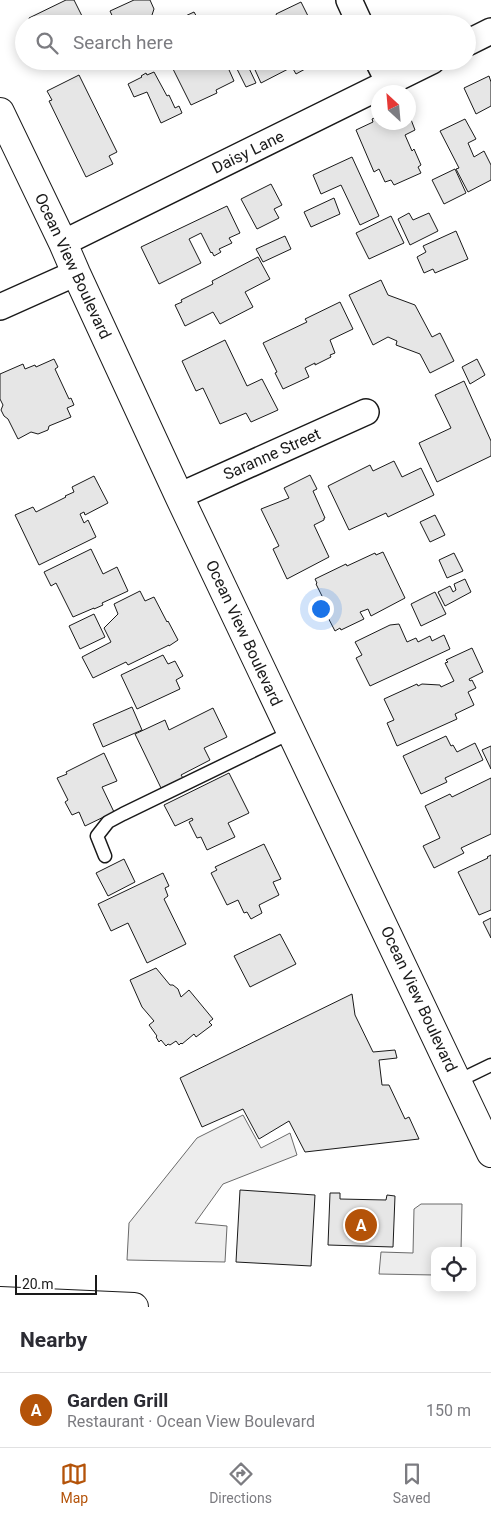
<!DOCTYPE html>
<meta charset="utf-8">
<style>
body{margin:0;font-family:Roboto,sans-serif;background:#f2f2f3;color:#2b2b33}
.controls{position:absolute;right:15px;bottom:15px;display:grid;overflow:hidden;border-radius:10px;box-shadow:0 2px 12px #0003}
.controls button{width:45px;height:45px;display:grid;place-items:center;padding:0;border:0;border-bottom:1px solid #e1e1e2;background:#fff;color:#2b2b33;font:25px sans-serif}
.compass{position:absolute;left:371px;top:85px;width:45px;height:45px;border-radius:50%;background:#fff;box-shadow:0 2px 12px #0003;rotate:334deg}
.scale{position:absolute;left:15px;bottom:12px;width:82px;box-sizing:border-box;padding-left:5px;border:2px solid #1a1a1a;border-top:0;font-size:14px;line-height:18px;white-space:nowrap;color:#1a1a1a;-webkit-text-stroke:4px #fff;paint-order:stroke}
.you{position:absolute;left:320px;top:608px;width:18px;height:18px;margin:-12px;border:4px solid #fff;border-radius:50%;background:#1a73e8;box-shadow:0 0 0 8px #1a73e833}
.badge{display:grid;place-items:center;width:32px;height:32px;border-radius:50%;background:#b45309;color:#fff;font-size:16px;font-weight:700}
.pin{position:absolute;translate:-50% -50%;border:2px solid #fff;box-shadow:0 1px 5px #0006}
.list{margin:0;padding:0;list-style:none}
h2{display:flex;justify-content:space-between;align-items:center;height:65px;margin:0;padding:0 20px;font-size:21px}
h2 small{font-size:16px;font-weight:400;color:#7c7c81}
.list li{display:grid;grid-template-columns:32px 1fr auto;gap:15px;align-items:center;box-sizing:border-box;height:75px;padding:0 20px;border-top:1px solid #e1e1e2}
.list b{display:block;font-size:19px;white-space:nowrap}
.list p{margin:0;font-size:16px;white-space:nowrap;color:#7c7c81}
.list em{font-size:16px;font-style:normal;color:#7c7c81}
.icon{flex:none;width:28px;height:28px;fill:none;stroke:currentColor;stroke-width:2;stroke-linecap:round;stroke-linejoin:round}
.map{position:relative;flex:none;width:491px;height:1307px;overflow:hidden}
.search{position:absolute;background:#fff;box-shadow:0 2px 12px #0003;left:15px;right:15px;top:15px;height:55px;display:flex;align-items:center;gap:12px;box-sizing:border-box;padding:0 18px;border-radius:28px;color:#7c7c81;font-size:19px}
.sheet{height:140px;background:#fff}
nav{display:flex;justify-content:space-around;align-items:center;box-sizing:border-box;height:70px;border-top:1px solid #e1e1e2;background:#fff;font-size:14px;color:#7c7c81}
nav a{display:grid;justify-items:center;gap:2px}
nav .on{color:#b45309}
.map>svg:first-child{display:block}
.built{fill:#ededed;stroke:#6a6a6a}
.building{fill:#e6e6e6;stroke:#1a1a1a}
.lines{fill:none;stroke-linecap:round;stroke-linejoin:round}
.service-casing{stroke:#1a1a1a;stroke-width:15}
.minor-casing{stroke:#1a1a1a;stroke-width:28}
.tertiary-casing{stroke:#1a1a1a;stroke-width:30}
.primary-casing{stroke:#1a1a1a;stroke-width:30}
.service{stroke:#fff;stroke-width:12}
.minor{stroke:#fff;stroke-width:25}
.tertiary{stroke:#fff;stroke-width:28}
.primary{stroke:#fff;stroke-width:28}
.labels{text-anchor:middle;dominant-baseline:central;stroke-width:4;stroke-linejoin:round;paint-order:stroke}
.street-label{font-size:16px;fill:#1a1a1a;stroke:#fff}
</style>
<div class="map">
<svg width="491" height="1307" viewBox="0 0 491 1307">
<rect width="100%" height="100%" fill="#fff"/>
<g class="built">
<polygon points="243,1115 261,1148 290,1133 297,1155 223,1184 195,1223 227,1226 225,1262 127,1260 129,1223 197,1138"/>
<polygon points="421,1204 462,1204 461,1251 435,1251 435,1275 379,1274 381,1252 413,1253 414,1209"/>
</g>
<g class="building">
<polygon points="66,0 74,0 86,24 31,24 29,18"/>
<polygon points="134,0 150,0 154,9 149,24 116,24 110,11"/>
<polygon points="301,2 312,24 280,24 276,14"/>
<polygon points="194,12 198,19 203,17 206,24 163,24 178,17 179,19"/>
<polygon points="169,61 225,61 234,81 216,90 217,93 191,105"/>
<polygon points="251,61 315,61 316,63 296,74 292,67 261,83"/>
<polygon points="246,62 256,83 246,87 236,67"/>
<polygon points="154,72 167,96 169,95 175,108 179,106 182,113 161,123 147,92 134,97 128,84 142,77 141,76 146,73 147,75"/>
<polygon points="79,75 117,152 109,156 113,164 86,177 49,101 52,100 47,91"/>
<polygon points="489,76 491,82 491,106 476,114 464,88"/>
<polygon points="378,116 378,122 408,122 410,117 415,130 405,135 412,151 414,149 421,165 418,167 421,173 394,185 391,180 385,182 379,169 374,172 356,130 373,122 372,119"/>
<polygon points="465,119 476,139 468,143 474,157 484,151 491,165 491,180 468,192 456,169 459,168 440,131"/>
<polygon points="352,157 379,216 360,225 341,185 321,194 313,175"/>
<polygon points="455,169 466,193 444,204 432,180"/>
<polygon points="271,184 282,205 274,209 279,218 257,229 241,199"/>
<polygon points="334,198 340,214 311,227 304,212"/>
<polygon points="227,206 240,233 229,238 232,243 219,249 221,252 214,256 212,252 211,253 201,233 189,239 201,263 159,284 141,247"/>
<polygon points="409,213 413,220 429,213 438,231 410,245 398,219"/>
<polygon points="391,216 404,243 369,259 356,233"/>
<polygon points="456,231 468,259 435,273 433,269 424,273 417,257 426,252 423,246"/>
<polygon points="285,236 291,249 263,262 256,249"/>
<polygon points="258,257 270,279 245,292 253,307 220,324 213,312 185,326 175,305 182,302 181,300 213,284 212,281"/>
<polygon points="381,280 388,295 415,305 432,337 440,333 454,361 430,373 420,354 396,345 397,341 388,337 373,345 349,295"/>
<polygon points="340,302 353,329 330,340 335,353 330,355 331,357 315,365 315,363 305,368 309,377 283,389 275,373 277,372 263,343 307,322 305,319"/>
<polygon points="225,340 247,386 262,379 278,410 251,422 246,413 220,424 203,388 196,391 182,361"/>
<polygon points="54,359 58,367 55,369 69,399 71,398 74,405 67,408 71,417 49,426 48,430 38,434 31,432 18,439 8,419 4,416 1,410 3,405 0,399 0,374 23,364 25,369 35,365 36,367"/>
<polygon points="477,359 485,375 470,384 462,367"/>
<polygon points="464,381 491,441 491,456 437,482 419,443 451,428 435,395"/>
<polygon points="394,461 402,477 421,468 434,495 388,517 386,513 349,530 328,486 370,465 373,471"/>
<polygon points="310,475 317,489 313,491 325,518 324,518 324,520 314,525 329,557 287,579 273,549 279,546 261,509 289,498 284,488"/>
<polygon points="94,476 108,503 85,515 84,512 80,514 84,523 88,520 96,537 39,565 15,515 33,507 36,512 66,497 65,496 74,492 72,487"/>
<polygon points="435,515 445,535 430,542 420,522"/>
<polygon points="91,549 103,574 117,567 128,591 102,603 103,605 94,609 94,608 73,617 56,583 51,586 44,572"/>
<polygon points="383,552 405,598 371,616 368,609 360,612 364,619 341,630 340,628 335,631 321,604 325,602 316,584 317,583 315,579 346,564 347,566 375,553 376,555"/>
<polygon points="454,553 463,571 447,578 439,560"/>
<polygon points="465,579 471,592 445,606 438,592 450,586 453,592 456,590 454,584"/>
<polygon points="140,591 145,601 154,597 167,622 168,621 178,640 169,646 169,645 128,665 126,662 93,678 82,657 111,642 104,628 118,614 114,604"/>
<polygon points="435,592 446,614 421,626 411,604"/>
<polygon points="94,614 105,637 80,649 69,626"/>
<polygon points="399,624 407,642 416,638 418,642 430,636 432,641 444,635 450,649 370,686 356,658 362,655 355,642 390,625"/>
<polygon points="472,648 483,672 469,679 470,681 472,680 476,688 468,692 474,705 455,714 457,719 397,746 387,723 394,720 384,699 417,684 418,686 422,684 440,685 441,687 454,681 445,663 448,662 446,660"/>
<polygon points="163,655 168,664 175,661 183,676 176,680 180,689 137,709 121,675"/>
<polygon points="132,707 142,730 103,747 93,724"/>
<polygon points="213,708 227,737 204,748 210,760 181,775 183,778 161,788 135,734 165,720 169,730"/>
<polygon points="446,736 451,746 453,745 457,752 475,743 483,760 445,778 447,782 421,794 403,756"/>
<polygon points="491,746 491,769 482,750"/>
<polygon points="104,753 117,781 102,787 114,812 85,826 79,812 72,815 65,802 68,800 57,778 67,774 66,772"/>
<polygon points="229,773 249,813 228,823 235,837 207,850 201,837 197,838 189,822 193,820 192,818 175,826 164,805"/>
<polygon points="491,778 491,834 461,848 464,853 434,868 423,846 440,838 425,806 450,794 452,797"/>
<polygon points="264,844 281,879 273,882 279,895 259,905 262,913 251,919 247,912 244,913 238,900 227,905 211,873 217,870 215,867"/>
<polygon points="491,855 491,910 479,915 458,872 488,858 487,857"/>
<polygon points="124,859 135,882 108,896 96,873"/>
<polygon points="163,873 169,886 165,888 168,896 164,899 186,944 147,963 128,923 111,931 98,904"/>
<polygon points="491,918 491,938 483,922"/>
<polygon points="280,934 296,964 250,987 234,956"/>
<polygon points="156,968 170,985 173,985 178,989 181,997 189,990 213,1019 209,1022 212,1025 196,1037 194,1034 182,1044 181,1043 179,1045 176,1041 170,1045 168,1044 166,1046 161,1040 159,1042 156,1037 157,1036 149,1025 154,1021 142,1007 130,980"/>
<polygon points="352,994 355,1015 373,1052 395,1050 397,1058 379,1060 382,1085 389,1085 405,1119 409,1117 419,1139 305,1152 289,1121 259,1139 243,1109 202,1127 180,1078"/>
<polygon points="240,1190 315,1195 311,1266 236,1262"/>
<polygon points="330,1193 340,1193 340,1199 386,1200 387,1195 395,1196 393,1247 328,1245"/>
</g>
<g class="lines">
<g class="service-casing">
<g id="service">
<polyline points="105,856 97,836 108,822 123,814 292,732"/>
<polyline points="458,1081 491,1065"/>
</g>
</g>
<g class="minor-casing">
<g id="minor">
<polyline points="349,0 360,24"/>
<polyline points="467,43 491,31"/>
<polyline points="378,61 389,83"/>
<polyline points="63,243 432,61"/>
<polyline points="0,307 76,273"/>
<polyline points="179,496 366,412"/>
</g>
</g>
<g class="tertiary-casing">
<polyline id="tertiary" points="0,112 63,243 76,273 179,496 491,1153"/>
</g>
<g class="primary-casing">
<polyline id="primary" points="0,1301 134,1307"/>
</g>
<use href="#service" class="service"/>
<use href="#minor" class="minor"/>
<use href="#tertiary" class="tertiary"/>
<use href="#primary" class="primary"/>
</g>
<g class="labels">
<g class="street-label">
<text transform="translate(248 152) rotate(-26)">Daisy Lane</text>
<text transform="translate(73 266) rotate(65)">Ocean View Boulevard</text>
<text transform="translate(272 454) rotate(-24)">Saranne Street</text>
<text transform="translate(244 633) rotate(65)">Ocean View Boulevard</text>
<text transform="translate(419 999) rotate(65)">Ocean View Boulevard</text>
</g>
</g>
</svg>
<div class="controls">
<button><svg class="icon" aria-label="locate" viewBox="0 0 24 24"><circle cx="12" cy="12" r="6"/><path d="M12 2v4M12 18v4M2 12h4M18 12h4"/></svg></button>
</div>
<svg class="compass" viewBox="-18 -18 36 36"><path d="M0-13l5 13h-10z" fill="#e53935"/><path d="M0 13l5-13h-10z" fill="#7c7c81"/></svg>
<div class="scale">20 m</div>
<div class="you"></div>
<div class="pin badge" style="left:361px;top:1225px">A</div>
<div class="search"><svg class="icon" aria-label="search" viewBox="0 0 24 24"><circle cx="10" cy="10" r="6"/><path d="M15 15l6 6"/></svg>Search here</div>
</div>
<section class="sheet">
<h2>Nearby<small></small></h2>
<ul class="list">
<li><span class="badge">A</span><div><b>Garden Grill</b><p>Restaurant · Ocean View Boulevard</p></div><em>150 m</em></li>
</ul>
</section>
<nav>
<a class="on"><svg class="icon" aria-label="map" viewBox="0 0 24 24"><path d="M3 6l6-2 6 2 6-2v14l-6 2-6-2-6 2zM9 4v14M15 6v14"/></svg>Map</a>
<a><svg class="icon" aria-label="directions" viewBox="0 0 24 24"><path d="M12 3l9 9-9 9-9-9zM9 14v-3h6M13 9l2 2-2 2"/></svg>Directions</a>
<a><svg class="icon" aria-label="saved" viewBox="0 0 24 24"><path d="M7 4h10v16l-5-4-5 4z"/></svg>Saved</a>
</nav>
